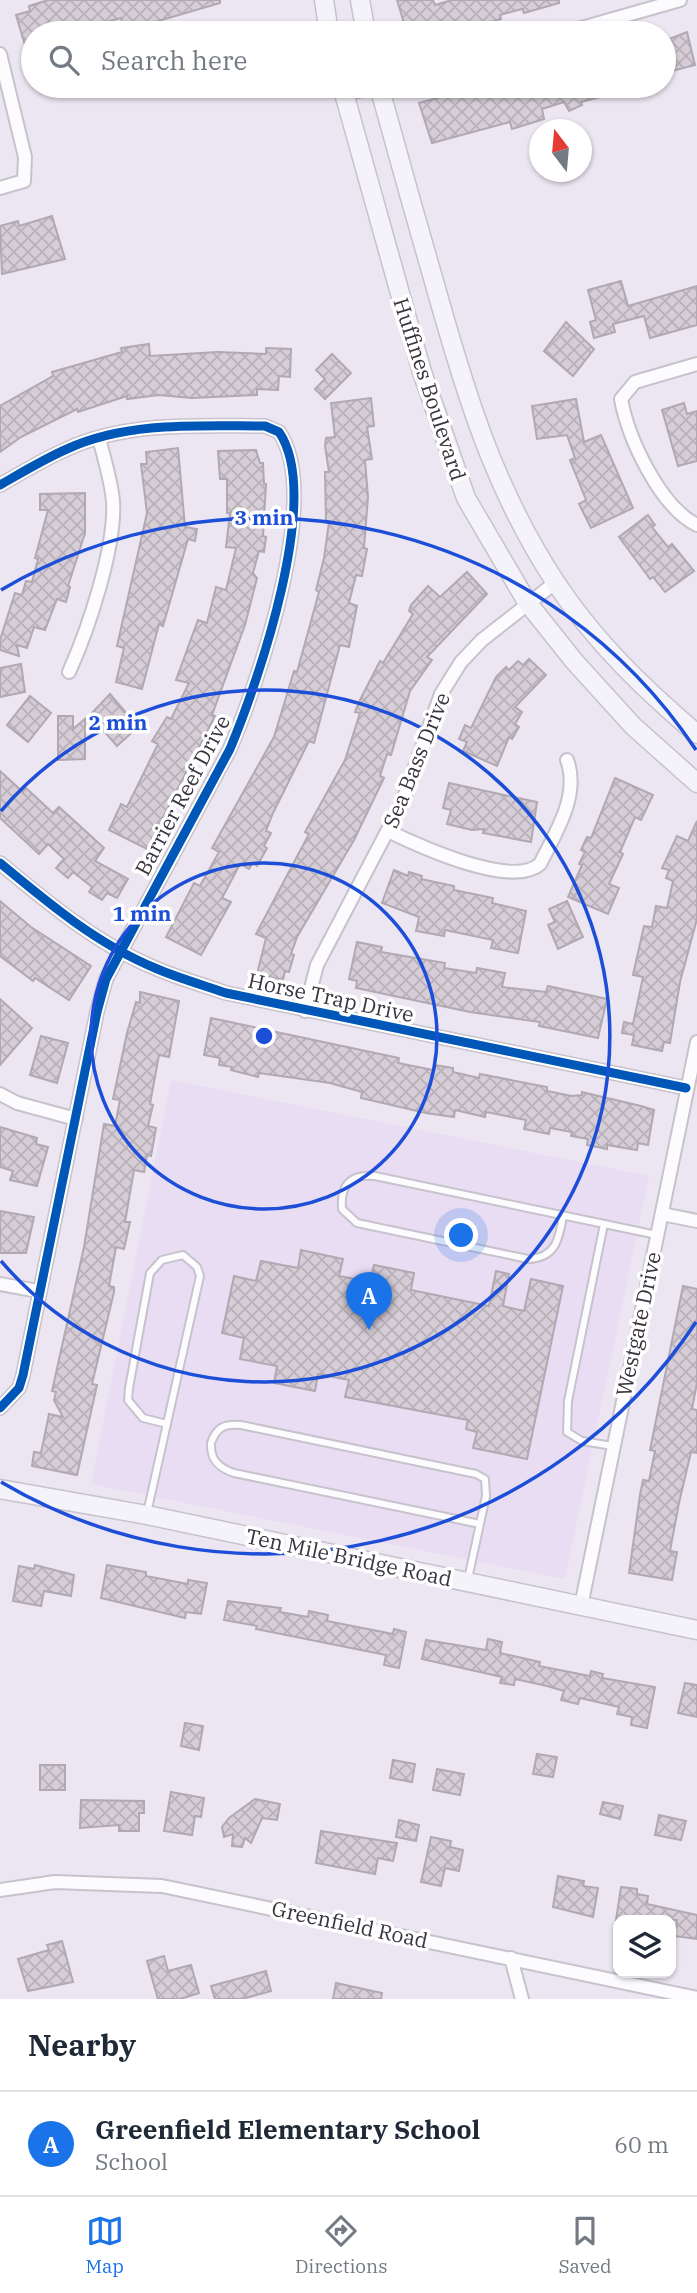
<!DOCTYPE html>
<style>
body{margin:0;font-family:"IBM Plex Serif",serif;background:#f2f2f3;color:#1f2937}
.controls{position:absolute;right:21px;bottom:21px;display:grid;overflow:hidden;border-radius:14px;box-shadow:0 2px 5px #0004}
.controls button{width:63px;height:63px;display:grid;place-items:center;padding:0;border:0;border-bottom:2px solid #e0e1e3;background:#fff;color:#1f2937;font:35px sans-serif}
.compass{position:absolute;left:529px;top:119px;width:63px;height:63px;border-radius:50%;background:#fff;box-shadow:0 2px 5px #0004;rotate:344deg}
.you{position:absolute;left:462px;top:1236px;width:24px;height:24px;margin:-18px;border:5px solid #fff;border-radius:50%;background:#1a73e8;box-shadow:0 0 0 10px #1a73e833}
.badge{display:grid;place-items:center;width:46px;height:46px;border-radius:50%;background:#1a73e8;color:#fff;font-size:23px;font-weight:700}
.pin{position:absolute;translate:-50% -58px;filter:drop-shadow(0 2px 4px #0008)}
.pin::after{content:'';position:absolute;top:37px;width:24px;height:21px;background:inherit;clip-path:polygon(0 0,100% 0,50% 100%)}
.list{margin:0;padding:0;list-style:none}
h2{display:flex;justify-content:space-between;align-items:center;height:91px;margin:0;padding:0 28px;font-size:30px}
h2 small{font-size:23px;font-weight:400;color:#747a83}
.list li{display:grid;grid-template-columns:46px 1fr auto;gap:21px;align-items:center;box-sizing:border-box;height:105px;padding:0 28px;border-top:2px solid #e0e1e3}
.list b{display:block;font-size:26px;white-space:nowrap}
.list p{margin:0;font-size:23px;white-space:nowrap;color:#747a83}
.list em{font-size:23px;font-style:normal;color:#747a83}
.icon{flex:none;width:38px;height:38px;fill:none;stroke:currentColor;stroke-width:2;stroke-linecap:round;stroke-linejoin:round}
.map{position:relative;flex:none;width:697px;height:1999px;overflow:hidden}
.search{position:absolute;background:#fff;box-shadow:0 2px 5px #0004;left:21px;right:21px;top:21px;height:77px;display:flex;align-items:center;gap:18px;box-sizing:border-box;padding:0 24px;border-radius:38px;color:#747a83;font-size:26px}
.sheet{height:196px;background:#fff}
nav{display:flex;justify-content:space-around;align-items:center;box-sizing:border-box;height:98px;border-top:2px solid #e0e1e3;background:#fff;font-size:19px;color:#747a83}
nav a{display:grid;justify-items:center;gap:4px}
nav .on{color:#1a73e8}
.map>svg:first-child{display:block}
.built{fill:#e9ddf3}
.building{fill:url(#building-cross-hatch);stroke:#b1a8b1;stroke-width:2}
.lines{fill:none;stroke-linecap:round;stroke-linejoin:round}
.lane-casing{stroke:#c7c2cc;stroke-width:10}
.street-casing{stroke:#c7c2cc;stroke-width:16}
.secondary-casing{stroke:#c7c2cc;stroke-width:21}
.lane{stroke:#fcfbfd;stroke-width:6}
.street{stroke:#fcfbfd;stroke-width:12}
.secondary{stroke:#f4f3f9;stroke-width:18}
.cycleway-casing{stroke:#fff;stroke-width:13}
.cycleway{stroke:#0057b8;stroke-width:9}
.ring{fill:none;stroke:#1d4ed8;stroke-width:3.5}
.labels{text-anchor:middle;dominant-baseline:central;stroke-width:7;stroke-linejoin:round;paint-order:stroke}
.street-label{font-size:21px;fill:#39343d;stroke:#fff}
.centre{fill:#1d4ed8;stroke:#fff;stroke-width:3.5}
.ring-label{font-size:21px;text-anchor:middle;font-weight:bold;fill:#1d4ed8;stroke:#fff;stroke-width:7;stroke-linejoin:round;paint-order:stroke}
</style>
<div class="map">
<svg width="697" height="1999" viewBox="0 0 697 1999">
<defs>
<pattern id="building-cross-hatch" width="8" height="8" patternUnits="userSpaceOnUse" patternTransform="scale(1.75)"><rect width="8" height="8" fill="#d6cdd6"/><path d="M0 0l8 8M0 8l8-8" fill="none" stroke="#b8b1b9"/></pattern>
</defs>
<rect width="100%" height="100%" fill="#ece5f2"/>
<polygon class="built" points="171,1080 649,1176 565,1579 91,1484"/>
<g class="building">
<polygon points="48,0 220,0 220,3 124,31 121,18 84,28 86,33 33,33 33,62 30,62 16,15 30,11 29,6"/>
<polygon points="397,0 433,0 435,5 452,0 559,0 559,3 524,13 522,9 500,15 501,19 458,31 439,22 443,33 407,33"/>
<polygon points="687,32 695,65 664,73 664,41"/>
<polygon points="482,86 626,86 627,90 581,102 582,105 569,111 564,102 542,109 544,119 512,129 510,122 432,143 419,103"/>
<polygon points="52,216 65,259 2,274 0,226 18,221 19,226"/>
<polygon points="621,281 628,306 697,286 697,325 650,338 644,316 613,324 615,332 594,338 590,322 596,320 588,290"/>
<polygon points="566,322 594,349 573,376 544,351"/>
<polygon points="149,344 150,356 218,352 266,354 266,348 291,349 290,377 279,376 278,390 257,389 257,395 192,398 159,395 127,399 127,396 78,412 77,409 21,437 0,452 0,406 53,376 52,372 122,352 121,348"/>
<polygon points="332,354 351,373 325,399 315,389 325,379 316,370"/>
<polygon points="371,398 374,426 367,427 372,459 365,460 368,497 364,548 367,549 362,576 356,575 349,603 357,606 349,647 340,645 314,743 309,741 273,813 266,831 271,833 264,846 267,848 257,866 253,863 249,869 240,864 222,898 231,902 201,955 166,937 194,883 200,886 219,852 212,848 274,737 294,671 297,672 319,592 316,590 324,558 329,522 326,522 325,472 329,472 325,446 326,438 335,437 331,403"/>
<polygon points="576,399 584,442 601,435 633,508 591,528 579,504 586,500 570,460 575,458 567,435 537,439 532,406"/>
<polygon points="684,403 687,414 697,411 697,461 678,466 662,410"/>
<polygon points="178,448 185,527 197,529 195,541 188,539 163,626 159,624 142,689 116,682 124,648 117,646 147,513 141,464 147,464 146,452"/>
<polygon points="256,450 260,463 263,463 264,484 266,484 263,536 266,537 264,552 259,551 253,573 257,578 245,625 212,715 215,716 147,849 109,830 121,804 127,807 158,744 152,741 167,717 171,719 189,683 176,680 198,620 207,623 216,587 226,590 236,548 226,547 230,513 227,513 227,479 220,479 218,451"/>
<polygon points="85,493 85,533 68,586 70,587 66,602 57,599 45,630 34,627 27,648 17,645 19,656 0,650 0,640 15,593 22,595 26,581 32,582 38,559 35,558 48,510 40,510 40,494"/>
<polygon points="648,515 655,525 652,527 668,547 672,544 694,571 665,592 653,577 650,579 619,537"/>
<polygon points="467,572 487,594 427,657 432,660 410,691 391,755 387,754 380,776 384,778 354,840 297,937 291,954 294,955 289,972 285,971 283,980 257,974 266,938 256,934 309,834 305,832 345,760 360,713 355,712 359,702 380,661 383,663 413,614 409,611 411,605 428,586 440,597"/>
<polygon points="529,659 546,675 515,707 522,712 515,724 519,727 512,739 509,737 497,766 463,751 467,742 459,739 465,725 471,728 496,677 506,667 509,670 518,661 523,665"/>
<polygon points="21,664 25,692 0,697 0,668"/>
<polygon points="110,694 138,727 117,746 90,715"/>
<polygon points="30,696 51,713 28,742 7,725"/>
<polygon points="58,716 73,716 73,729 85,719 85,759 58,760"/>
<polygon points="0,771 23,792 26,788 53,813 59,807 104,848 95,861 128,879 117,898 107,893 102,900 89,892 92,887 73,872 68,878 56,868 64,859 48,844 39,854 0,818"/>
<polygon points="615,778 653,795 641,820 635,817 620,852 623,854 609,884 619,888 608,914 568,897 582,865 579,864 585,852 581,850 587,837 591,838"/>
<polygon points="449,783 537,802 531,842 483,833 484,829 472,830 447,824 451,810 443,808"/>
<polygon points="697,821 697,919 680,982 670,1043 664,1042 662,1051 632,1045 634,1035 622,1033 624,1022 633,1024 643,977 633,975 644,926 652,927 656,906 667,908 673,881 666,878 669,870 662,868 677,836 688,841"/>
<polygon points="394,870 408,876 409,872 422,876 421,879 454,886 454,890 493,898 492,903 526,911 518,953 491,948 493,940 445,930 444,936 416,931 419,917 382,903"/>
<polygon points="0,901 31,927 91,966 69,1000 35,978 33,981 0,956"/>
<polygon points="567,901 583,937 558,949 548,925 555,922 549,909"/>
<polygon points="357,942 382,947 381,952 445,963 444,968 476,973 477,968 505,973 502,987 546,992 548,986 607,999 598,1038 539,1026 540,1022 470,1012 356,988 357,981 349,979"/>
<polygon points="140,992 179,1001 169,1057 159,1055 150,1104 153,1105 148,1126 156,1128 151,1156 147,1155 144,1172 134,1170 125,1222 130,1222 124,1249 116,1247 109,1286 114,1287 114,1292 92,1384 97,1385 77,1475 32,1466 34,1452 41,1453 49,1414 63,1417 54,1400 56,1392 52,1391 84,1247 104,1124 115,1126 120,1100 113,1099 127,1033 136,1002 140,1003"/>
<polygon points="0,999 32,1028 0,1065"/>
<polygon points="211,1018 399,1058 398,1063 433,1070 434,1065 453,1068 453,1072 479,1078 480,1074 547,1087 547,1091 572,1096 582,1095 582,1092 641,1106 654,1110 648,1145 638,1143 637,1150 607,1145 607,1149 587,1145 588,1139 571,1136 572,1132 550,1128 549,1134 524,1129 526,1120 486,1112 485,1117 455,1110 454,1117 426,1113 361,1098 362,1092 330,1083 259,1073 258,1077 231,1070 232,1067 219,1065 220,1058 204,1055"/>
<polygon points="41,1036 68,1043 57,1083 30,1075"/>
<polygon points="0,1127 37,1138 36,1144 48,1147 37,1186 10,1180 13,1171 0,1167"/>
<polygon points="0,1211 34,1217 26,1253 0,1253"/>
<polygon points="301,1250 343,1259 339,1276 370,1282 374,1265 414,1273 411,1290 489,1306 496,1271 509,1274 503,1306 524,1311 531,1279 563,1286 527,1459 473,1448 477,1432 466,1429 468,1420 345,1397 349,1380 318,1374 315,1391 274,1383 277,1366 240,1359 244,1338 222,1333 234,1276 256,1281 261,1261 298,1268"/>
<polygon points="683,1286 697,1289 697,1383 692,1409 697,1410 697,1453 691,1452 679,1503 670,1551 677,1552 672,1580 629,1573 640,1495 643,1480 649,1481 655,1451 650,1450"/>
<polygon points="35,1565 74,1575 71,1596 44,1591 41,1606 13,1601 19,1566 34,1569"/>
<polygon points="107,1565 146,1572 146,1576 188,1584 188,1580 207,1583 201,1614 186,1612 185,1618 101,1598"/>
<polygon points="228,1601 281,1608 280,1612 308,1617 309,1611 328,1615 327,1621 393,1634 394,1629 406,1632 399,1668 384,1665 386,1655 256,1629 257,1626 224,1620"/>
<polygon points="488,1639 502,1642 500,1653 540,1662 539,1666 590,1676 591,1671 603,1674 602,1678 655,1687 647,1728 631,1725 632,1717 617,1714 619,1707 580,1698 578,1704 561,1700 564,1691 547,1686 515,1679 514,1685 500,1683 502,1677 422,1659 426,1640 486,1650"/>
<polygon points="685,1683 697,1685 697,1717 678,1713"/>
<polygon points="185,1723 203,1726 199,1750 181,1746"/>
<polygon points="537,1754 557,1757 553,1777 533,1774"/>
<polygon points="393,1760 415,1764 412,1782 390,1778"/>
<rect x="40" y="1765" width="25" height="25"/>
<polygon points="437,1769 464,1774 460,1795 433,1790"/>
<polygon points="171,1792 204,1798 201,1817 195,1816 192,1835 164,1831"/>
<polygon points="255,1799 280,1804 277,1820 262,1818 251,1843 245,1838 242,1847 232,1846 233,1834 224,1837 222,1827 229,1818"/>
<polygon points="81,1800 144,1801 144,1813 139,1813 139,1831 119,1831 119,1825 80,1828"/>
<polygon points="603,1802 623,1806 620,1819 600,1814"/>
<polygon points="659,1815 686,1821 681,1840 655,1835"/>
<polygon points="399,1820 419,1825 416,1841 396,1837"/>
<polygon points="321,1831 397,1843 393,1861 378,1858 375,1874 316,1863"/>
<polygon points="431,1837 451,1841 450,1847 463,1850 459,1871 445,1868 441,1886 421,1882"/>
<polygon points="558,1876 584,1881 583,1886 598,1888 593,1917 553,1907"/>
<polygon points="621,1887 637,1889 637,1894 648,1896 647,1904 697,1915 697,1939 674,1936 677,1920 616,1920"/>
<polygon points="62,1941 73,1982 28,1991 18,1959 49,1950 47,1945"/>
<polygon points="164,1956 168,1971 191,1965 199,1993 180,1999 158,1999 147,1961"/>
<polygon points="266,1971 271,1991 242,1999 215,1999 211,1986"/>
<polygon points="336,1983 382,1993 381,1999 333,1999"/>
</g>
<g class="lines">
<g class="lane-casing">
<g id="lane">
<path d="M563,1216c-4,23 -7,42 -35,43l-171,-36 -15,-14c-2,-24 8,-35 33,-33l282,59"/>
<polyline points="604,1224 568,1401 567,1432 582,1441 613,1446"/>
<polyline points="147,1513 200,1276 197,1267 183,1255 162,1260 150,1273 129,1388 128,1400 143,1418 167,1424"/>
<path d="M468,1579l18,-83 -1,-17 -9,-5 -235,-49c-16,-1 -24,1 -30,18 -1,17 8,25 23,30l246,51"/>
</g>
</g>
<g class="street-casing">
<g id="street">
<polyline points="564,33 680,0"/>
<polyline points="0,54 25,157 24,181 0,188"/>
<path d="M697,364l-62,18 -14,17c7,39 39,108 76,126"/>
<path d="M0,485c21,-12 44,-26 67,-36 61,-28 133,-23 198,-23l14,6c44,64 -21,250 -49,317l-124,230 -9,33 -74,363 -4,13 -19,20"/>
<path d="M69,672c19,-42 47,-125 44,-171 -2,-21 -9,-43 -14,-63"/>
<path d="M388,831c31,15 124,58 152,33 16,-32 40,-69 27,-104"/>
<path d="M0,863c48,40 97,81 155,105 23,10 48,17 71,25l460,95"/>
<polyline points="305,1011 317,965 402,803 441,694 461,662 482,640 556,582"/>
<polyline points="0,1094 17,1103 76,1119"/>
<polyline points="662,1214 697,1221"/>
<polyline points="0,1284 38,1291"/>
<polyline points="581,1606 697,1042"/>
<polyline points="0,1890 55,1882 162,1886 697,1998"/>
<polyline points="511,1958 522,1999"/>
</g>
</g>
<g class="secondary-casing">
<g id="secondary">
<polyline points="324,0 329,33"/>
<polyline points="360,0 366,33"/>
<polyline points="342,86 422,372 466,498 527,602 574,661 633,726 697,783"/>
<path d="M379,86c18,66 37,133 56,199 30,107 59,204 121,298 39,59 88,106 141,151"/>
<polyline points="343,92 368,86"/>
<polyline points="0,1489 147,1515 697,1630"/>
</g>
</g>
<use href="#lane" class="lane"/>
<use href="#street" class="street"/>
<use href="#secondary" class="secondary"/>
<g class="cycleway-casing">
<g id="cycleway">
<path d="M0,485c21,-12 44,-26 67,-36 61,-28 133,-23 198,-23l14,6c44,64 -21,250 -49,317l-124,230 -9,33 -74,363 -4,13 -19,20"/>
<path d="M0,863c48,40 97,81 155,105 23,10 48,17 71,25l460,95"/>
</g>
</g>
<use href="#cycleway" class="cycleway"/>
</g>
<g class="ring">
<circle cx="264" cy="1036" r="173"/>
<path d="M1 811A346 346 0 1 1 1 1261"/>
<path d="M696 1322A518 518 0 0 1 1 1482M1 590A518 518 0 0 1 696 750"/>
</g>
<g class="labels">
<g class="street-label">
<text transform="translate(430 389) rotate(72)">Huffines Boulevard</text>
<text transform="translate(416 760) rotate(-68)">Sea Bass Drive</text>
<text transform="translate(182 795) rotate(-62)">Barrier Reef Drive</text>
<text transform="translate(331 997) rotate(12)">Horse Trap Drive</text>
<text transform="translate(638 1324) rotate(-78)">Westgate Drive</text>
<text transform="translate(349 1557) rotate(12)">Ten Mile Bridge Road</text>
<text transform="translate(350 1924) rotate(12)">Greenfield Road</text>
</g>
</g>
<circle cx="264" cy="1036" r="10" class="centre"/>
<g class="ring-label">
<text x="264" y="525">3 min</text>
<text x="118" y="730">2 min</text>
<text x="142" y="921">1 min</text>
</g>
</svg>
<div class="controls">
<button><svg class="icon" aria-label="layers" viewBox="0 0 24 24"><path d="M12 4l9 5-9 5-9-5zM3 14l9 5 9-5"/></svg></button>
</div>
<svg class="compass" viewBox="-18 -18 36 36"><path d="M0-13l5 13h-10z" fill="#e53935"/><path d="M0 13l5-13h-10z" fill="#747a83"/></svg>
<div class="you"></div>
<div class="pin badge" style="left:369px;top:1330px">A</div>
<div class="search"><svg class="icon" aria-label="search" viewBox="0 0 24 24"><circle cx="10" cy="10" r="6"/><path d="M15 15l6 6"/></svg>Search here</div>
</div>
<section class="sheet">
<h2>Nearby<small></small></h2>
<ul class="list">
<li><span class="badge">A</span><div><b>Greenfield Elementary School</b><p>School</p></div><em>60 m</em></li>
</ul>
</section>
<nav>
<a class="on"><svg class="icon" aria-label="map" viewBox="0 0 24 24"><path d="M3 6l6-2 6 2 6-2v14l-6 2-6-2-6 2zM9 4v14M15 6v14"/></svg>Map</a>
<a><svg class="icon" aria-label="directions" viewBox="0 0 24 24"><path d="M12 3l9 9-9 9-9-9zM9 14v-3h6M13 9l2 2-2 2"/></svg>Directions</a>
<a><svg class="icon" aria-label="saved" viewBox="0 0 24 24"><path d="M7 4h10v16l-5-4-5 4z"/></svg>Saved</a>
</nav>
